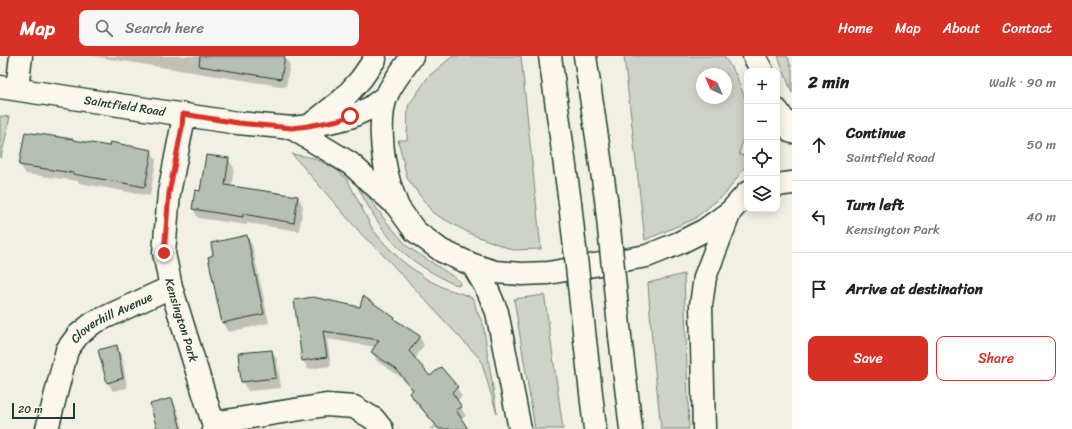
<!DOCTYPE html>
<meta charset="utf-8">
<style>
body{margin:0;font-family:Sriracha,sans-serif;background:#f6f6f6;color:#222}
.controls{position:absolute;right:12px;top:12px;display:grid;overflow:hidden;border-radius:8px;box-shadow:0 2px 10px #0003}
.controls button{width:36px;height:36px;display:grid;place-items:center;padding:0;border:0;border-bottom:1px solid #e0e0e0;background:#fff;color:#222;font:20px sans-serif}
.compass{position:absolute;left:696px;top:12px;width:36px;height:36px;border-radius:50%;background:#fff;box-shadow:0 2px 10px #0003;rotate:316deg}
.scale{position:absolute;left:12px;bottom:10px;width:63px;box-sizing:border-box;padding-left:4px;border:2px solid #1f3d34;border-top:0;font-size:11px;line-height:14px;white-space:nowrap;color:#1f3d34;-webkit-text-stroke:3px #fbf7ec;paint-order:stroke}
.stop{position:absolute;width:12px;height:12px;margin:-9px;border:3px solid #d93025;border-radius:50%;background:#fff}
.stop.end{background:#d93025;border-color:#fff;box-shadow:0 1px 4px #0008}
.list{margin:0;padding:0;list-style:none}
h2{display:flex;justify-content:space-between;align-items:center;height:52px;margin:0;padding:0 16px;font-size:17px}
h2 small{font-size:13px;font-weight:400;color:#767676}
.list li{display:grid;grid-template-columns:26px 1fr auto;gap:12px;align-items:center;box-sizing:border-box;height:72px;padding:0 16px;border-top:1px solid #e0e0e0}
.list b{display:block;font-size:15px;white-space:nowrap}
.list p{margin:0;font-size:13px;white-space:nowrap;color:#767676}
.list em{font-size:13px;font-style:normal;color:#767676}
.actions{display:flex;gap:8px;padding:12px 16px}
.actions a{flex:1;padding:9px 0;border:1px solid #d93025;border-radius:8px;text-align:center;font-size:14px;color:#d93025}
.actions .main{background:#d93025;color:#fff}
.icon{flex:none;width:22px;height:22px;fill:none;stroke:currentColor;stroke-width:2;stroke-linecap:round;stroke-linejoin:round}
.map{position:relative;flex:none;width:792px;height:373px;overflow:hidden}
header{display:flex;align-items:center;gap:24px;box-sizing:border-box;height:56px;padding:0 20px;background:#d93025;color:#fff}
header strong{font-size:19px}
nav{display:flex;gap:22px;margin-inline-start:auto;font-size:14px}
.search{width:280px;height:36px;background:#f6f6f6;display:flex;align-items:center;gap:10px;box-sizing:border-box;padding:0 14px;border-radius:8px;color:#767676;font-size:15px}
main{display:flex}
aside{flex:1;background:#fff}
.map>svg:first-child{display:block}
.green{fill:#cfd2c8;stroke:#77887e;fill-rule:evenodd}
.shadow{fill:#0003}
.building{fill:#b7beb3;stroke:#1f3d34}
.lines{fill:none;stroke-linecap:round;stroke-linejoin:round}
.minor-casing{stroke:#1f3d34;stroke-width:25}
.major-casing{stroke:#1f3d34;stroke-width:25}
.highway-casing{stroke:#1f3d34;stroke-width:25}
.minor{stroke:#fbf7ec;stroke-width:22}
.major{stroke:#fbf7ec;stroke-width:22}
.highway{stroke:#fbf7ec;stroke-width:22}
.highway-bridge-casing{stroke:#1f3d34;stroke-width:25;stroke-linecap:butt}
.highway-bridge{stroke:#fbf7ec;stroke-width:22}
.route{stroke:#d93025;stroke-width:5}
.labels{text-anchor:middle;dominant-baseline:central;stroke-width:3;stroke-linejoin:round;paint-order:stroke}
.street-label{font-size:12px;fill:#1f3d34;stroke:#fbf7ec}
</style>
<header>
<strong>Map</strong>
<div class="search"><svg class="icon" aria-label="search" viewBox="0 0 24 24"><circle cx="10" cy="10" r="6"/><path d="M15 15l6 6"/></svg>Search here</div>
<nav><a>Home</a><a>Map</a><a>About</a><a>Contact</a></nav>
</header>
<main>
<div class="map">
<svg width="792" height="373" viewBox="0 0 792 373">
<rect width="100%" height="100%" fill="#f2f0e5"/>
<filter id="ink" filterUnits="userSpaceOnUse"><feTurbulence type="fractalNoise" baseFrequency=".025" numOctaves="2"/><feDisplacementMap in="SourceGraphic" scale="8" xChannelSelector="R" yChannelSelector="G"/><feConvolveMatrix kernelMatrix="1 2 1 2 8 2 1 2 1" color-interpolation-filters="sRGB"/></filter>
<g filter="url(#ink)">
<g class="green">
<polygon points="453,0 521,0 541,193 513,194 471,178 433,157 407,122 398,84 407,84 408,50 429,20"/>
<path d="M624,0h100l12,19 10,26v27l-7,26 8,3v7l-21,29 -32,26 -49,21zM702,18h24v24h-24z"/>
<polygon points="778,0 787,0 788,1 792,14 792,37"/>
<polygon points="0,60 10,61 1,102 0,102"/>
<polygon points="292,98 314,102 337,114 347,123 373,174 385,188 402,205 425,222 444,232 469,240 474,244 476,253 483,268 497,358 481,304 388,204 372,188 364,181"/>
<path d="M352,117l12,13 7,14 14,20 23,27 52,34v4c-8,0 -18,-7 -25,-11 -9,-5 -18,-10 -26,-17 -24,-19 -46,-56 -57,-84z"/>
<polygon points="684,218 689,373 661,373 652,285 648,227"/>
<polygon points="545,239 545,243 563,373 535,373 514,243"/>
</g>
<g class="shadow">
<polygon points="91,0 284,0 290,9 286,31"/>
<polygon points="73,85 110,91 151,95 156,104 150,140 79,127 78,125 26,118 20,109"/>
<polygon points="228,103 234,112 231,131 298,141 303,150 299,175 247,167 247,169 198,162 193,153 196,135 201,136"/>
<polygon points="246,180 252,189 269,267 229,276 223,267 209,202"/>
<polygon points="363,242 394,263 396,265 419,280 424,289 415,303 429,321 441,312 457,332 462,340 457,345 466,360 461,363 467,373 428,373 435,369 415,346 410,337 413,335 402,322 377,305 372,296 376,291 327,283 331,310 308,313 303,304 295,244 361,252"/>
<polygon points="117,290 122,299 127,332 113,335 107,326"/>
<polygon points="272,295 277,304 281,332 248,335 242,326"/>
<polygon points="172,343 177,353 183,373 158,373"/>
</g>
<g class="building">
<polygon points="200,0 285,0 281,23 199,10"/>
<polygon points="25,76 73,83 73,84 109,90 110,86 152,94 145,131 73,118 73,117 19,109"/>
<polygon points="206,99 229,102 225,129 298,140 294,167 243,158 243,161 192,153 195,134 200,135"/>
<polygon points="247,179 264,258 222,267 208,201 213,199 211,187"/>
<polygon points="363,240 395,262 394,263 420,280 409,295 430,320 441,311 458,331 452,336 462,351 456,354 468,373 439,373 409,337 413,334 396,313 371,296 379,284 323,275 327,301 302,305 294,244 313,241 360,251"/>
<polygon points="117,289 123,322 107,327 98,294"/>
<polygon points="272,294 276,322 241,326 238,297"/>
<polygon points="172,342 181,373 157,373 150,348"/>
</g>
<g class="lines">
<g class="minor-casing">
<g id="minor">
<polyline points="17,33 21,0"/>
<path id="s1" d="M183,58l-1,13 -13,66 -5,60 7,34 42,136 1,6"/>
<polyline points="309,70 343,43 361,23 375,3"/>
<polyline points="213,367 326,349 354,351 374,363 382,373"/>
<path id="s2" d="M47,373l20,-79 11,-15 15,-12 78,-36"/>
</g>
</g>
<g class="major-casing">
<g id="major">
<polyline points="754,0 762,15"/>
<path id="s3" d="M0,31l238,36 54,5 17,-2 30,-6 11,-3 20,-9 16,-12"/>
<polyline points="777,54 792,76"/>
<polyline points="292,72 351,108 397,150 415,175 442,195 473,209 495,216 522,218 548,217 647,200 679,187 705,174 730,156 747,137"/>
<polyline points="777,129 792,127"/>
<path d="M397,149c-3,-9 -7,-18 -9,-27 -6,-22 -10,-62 -1,-83 5,-12 18,-28 25,-39"/>
</g>
</g>
<g class="highway-casing">
<g id="highway">
<polyline points="550,0 570,147"/>
<polyline points="585,0 606,143"/>
<polyline points="473,209 488,235 497,256 520,373"/>
<polyline points="620,280 631,373"/>
<polyline points="585,284 595,373"/>
<polyline points="704,373 701,249 705,221 730,156"/>
</g>
</g>
<use href="#minor" class="minor"/>
<use href="#major" class="major"/>
<use href="#highway" class="highway"/>
<g class="highway-bridge-casing">
<g id="highway-bridge">
<polyline points="606,143 620,280"/>
<polyline points="570,147 585,284"/>
</g>
</g>
<use href="#highway-bridge" class="highway-bridge"/>
</g>
</g>
<g class="lines" filter="url(#ink)">
<polyline class="route" points="164,197 169,137 182,71 183,58 238,67 292,72 308,70 339,64 350,60"/>
</g>
<g class="labels">
<g class="street-label">
<text stroke="none"><textPath href="#s3" startOffset="126">Saintfield Road</textPath></text>
<text stroke="none"><textPath href="#s2" startOffset="138">Cloverhill Avenue</textPath></text>
<text stroke="none"><textPath href="#s1" startOffset="210">Kensington Park</textPath></text>
</g>
</g>
</svg>
<div class="controls">
<button>+</button>
<button>−</button>
<button><svg class="icon" aria-label="locate" viewBox="0 0 24 24"><circle cx="12" cy="12" r="6"/><path d="M12 2v4M12 18v4M2 12h4M18 12h4"/></svg></button>
<button><svg class="icon" aria-label="layers" viewBox="0 0 24 24"><path d="M12 4l9 5-9 5-9-5zM3 14l9 5 9-5"/></svg></button>
</div>
<svg class="compass" viewBox="-18 -18 36 36"><path d="M0-13l5 13h-10z" fill="#e53935"/><path d="M0 13l5-13h-10z" fill="#767676"/></svg>
<div class="scale">20 m</div>
<div class="stop" style="left:350px;top:60px"></div>
<div class="stop end" style="left:164px;top:197px"></div>
</div>
<aside>
<h2>2 min<small>Walk · 90 m</small></h2>
<ul class="list">
<li><svg class="icon" aria-label="ahead" viewBox="0 0 24 24"><path d="M12 20V5M6 11l6-6 6 6"/></svg><div><b>Continue</b><p>Saintfield Road</p></div><em>50 m</em></li>
<li><svg class="icon" aria-label="left" viewBox="0 0 24 24"><path d="M17 20v-9H6M10 6l-5 5 5 5"/></svg><div><b>Turn left</b><p>Kensington Park</p></div><em>40 m</em></li>
<li><svg class="icon" aria-label="arrive" viewBox="0 0 24 24"><path d="M6 21V4h12l-3 4 3 4H6"/></svg><div><b>Arrive at destination</b></div></li>
</ul>
<div class="actions"><a class="main">Save</a><a>Share</a></div>
</aside>
</main>
